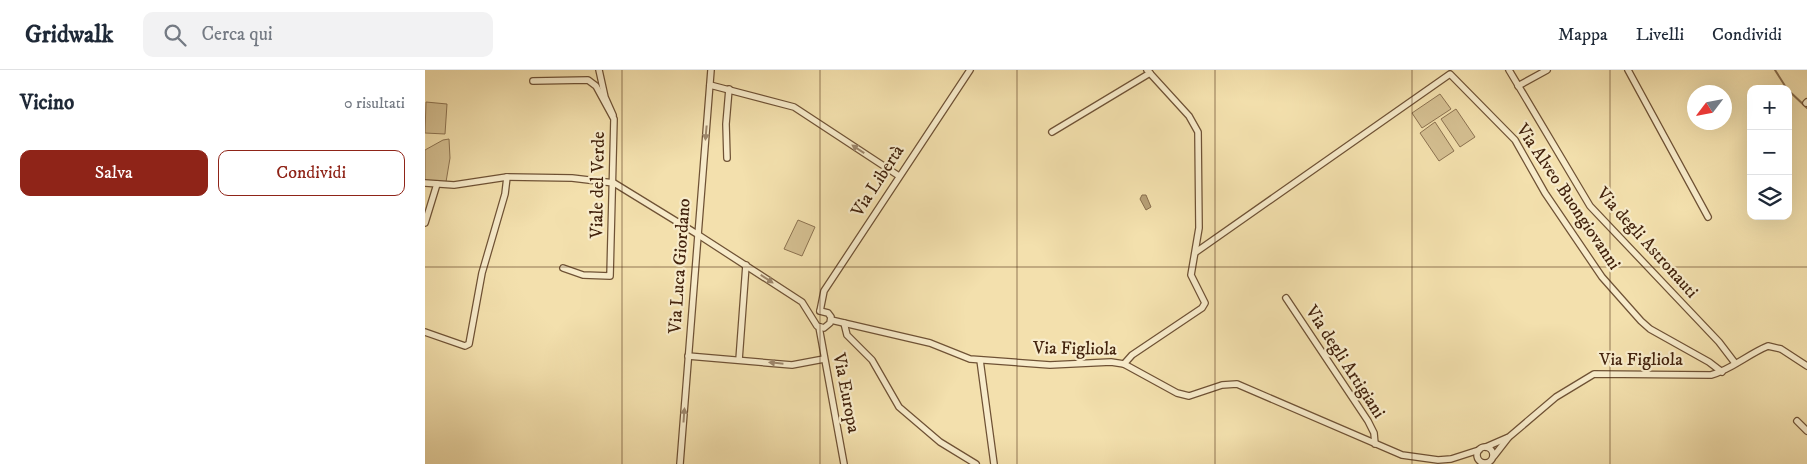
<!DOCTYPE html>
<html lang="it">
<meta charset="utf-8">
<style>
body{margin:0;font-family:"IM FELL DW Pica",serif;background:#f2f2f3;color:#1f2937}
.controls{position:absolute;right:15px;top:15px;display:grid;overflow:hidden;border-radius:10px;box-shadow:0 5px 20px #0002}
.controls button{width:45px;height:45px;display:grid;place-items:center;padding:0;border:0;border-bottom:1px solid #e0e1e3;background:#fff;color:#1f2937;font:25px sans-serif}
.compass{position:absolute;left:1262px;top:15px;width:45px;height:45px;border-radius:50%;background:#fff;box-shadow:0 5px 20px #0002;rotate:238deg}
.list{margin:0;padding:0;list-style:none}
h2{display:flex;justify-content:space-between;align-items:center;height:65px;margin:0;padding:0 20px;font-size:21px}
h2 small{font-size:16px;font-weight:400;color:#747a83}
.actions{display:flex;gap:10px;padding:15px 20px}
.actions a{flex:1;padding:11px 0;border:1px solid #8f2418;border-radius:10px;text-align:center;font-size:18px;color:#8f2418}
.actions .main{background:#8f2418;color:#fff}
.icon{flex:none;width:28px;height:28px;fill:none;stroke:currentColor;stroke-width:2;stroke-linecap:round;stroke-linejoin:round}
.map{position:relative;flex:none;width:1382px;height:394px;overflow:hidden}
header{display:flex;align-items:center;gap:30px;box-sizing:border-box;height:70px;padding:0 25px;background:#fff;border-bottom:1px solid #e0e1e3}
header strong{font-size:24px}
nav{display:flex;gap:28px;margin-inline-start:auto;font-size:18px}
.search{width:350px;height:45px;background:#f2f2f3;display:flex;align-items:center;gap:12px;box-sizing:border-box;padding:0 18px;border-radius:10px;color:#747a83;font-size:19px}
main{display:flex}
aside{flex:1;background:#fff}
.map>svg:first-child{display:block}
.green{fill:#d5c092;stroke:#8c7250}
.water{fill:#b7a077;stroke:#896e4d}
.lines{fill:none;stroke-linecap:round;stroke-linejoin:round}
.stream{stroke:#896e4d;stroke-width:2}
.minor-casing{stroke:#6f5235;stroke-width:8}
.minor{stroke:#f7ebca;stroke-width:5.5}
.oneway{fill:#9d876c}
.grid{fill:none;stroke:#43230d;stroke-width:1;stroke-opacity:0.55}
.labels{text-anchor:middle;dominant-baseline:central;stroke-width:4.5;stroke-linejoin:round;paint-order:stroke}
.street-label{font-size:18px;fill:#43230d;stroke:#f7ebca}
</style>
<header>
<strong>Gridwalk</strong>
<div class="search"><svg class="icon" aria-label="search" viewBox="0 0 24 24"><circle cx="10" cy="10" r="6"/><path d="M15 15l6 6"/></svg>Cerca qui</div>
<nav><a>Mappa</a><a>Livelli</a><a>Condividi</a></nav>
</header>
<main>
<aside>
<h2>Vicino<small>0 risultati</small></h2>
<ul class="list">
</ul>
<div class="actions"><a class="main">Salva</a><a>Condividi</a></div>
</aside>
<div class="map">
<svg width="1382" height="394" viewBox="0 0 1382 394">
<rect width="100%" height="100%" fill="#f3e0ad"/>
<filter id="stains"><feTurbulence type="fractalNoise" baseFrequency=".004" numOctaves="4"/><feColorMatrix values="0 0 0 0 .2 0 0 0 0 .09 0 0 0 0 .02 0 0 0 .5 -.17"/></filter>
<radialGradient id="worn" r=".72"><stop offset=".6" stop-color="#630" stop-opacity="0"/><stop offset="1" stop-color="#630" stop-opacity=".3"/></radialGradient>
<g class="green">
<polygon points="1015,24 1026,39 997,58 987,43"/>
<polygon points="1,32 22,34 20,64 0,63"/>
<polygon points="1031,39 1050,67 1035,77 1016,49"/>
<polygon points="1010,52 1029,81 1014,91 995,63"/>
<polygon points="24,69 25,88 21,112 0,110 0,80 18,70"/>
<polygon points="373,150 390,157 377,186 359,179"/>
</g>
<polygon class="water" points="717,125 721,125 726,137 721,140 715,129"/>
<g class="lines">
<g class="stream">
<polyline points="1350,0 1362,19"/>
<polyline points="1363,20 1382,38"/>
</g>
<g class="minor-casing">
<g id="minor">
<polyline points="174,0 180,27 188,45"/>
<polyline points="1084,0 1165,136 1294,272 1310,293"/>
<polyline points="1203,0 1283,147"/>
<polyline points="108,11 163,10 171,16 189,49 185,206 158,205 138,198"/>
<polyline points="285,15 369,37 474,106"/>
<polyline points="1093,16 1122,0"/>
<polyline points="1381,33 1382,32"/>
<polyline points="627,62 725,3"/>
<polyline points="302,88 301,54 304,19"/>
<polyline points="0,113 29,115 82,107 147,108 189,113 272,164 377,232 392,256 399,258 405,253 406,247 403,243 395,241"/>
<polyline points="0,153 12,114"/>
<polyline points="771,182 1025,4 1090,70 1120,123 1177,207 1216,251 1225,259 1284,292 1297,302"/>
<polyline points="861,228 943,351 949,363 950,374"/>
<polyline points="395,241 399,221 545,0"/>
<polyline points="406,250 505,273 545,289 625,295 686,292 699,294 752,323 764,326 797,315 812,314 977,385 1013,390 1026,389 1054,380"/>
<polyline points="419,253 422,265 447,290 474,337 515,372 551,394"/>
<polyline points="394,257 419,394"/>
<polyline points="0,262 40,276 44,274 57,203 80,124 82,107"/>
<polyline points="263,286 367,295 399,289"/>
<polyline points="314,290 321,195"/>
<polyline points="555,290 569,394"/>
<polyline points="699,294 707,285 777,238 780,233 766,205 774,158 773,62 764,46 722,0"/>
<polyline points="1372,351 1382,361"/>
<circle cx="1060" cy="385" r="8"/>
<path d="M1061,377l23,-10 47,-40 38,-23 117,1c20,-5 37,-21 57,-29l13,3 26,17"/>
<polyline points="1069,386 1083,368"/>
<polyline points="255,394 286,0"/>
</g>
</g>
<use href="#minor" class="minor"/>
</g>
<defs><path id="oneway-solid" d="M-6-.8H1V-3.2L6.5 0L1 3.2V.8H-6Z" transform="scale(1.25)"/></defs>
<g class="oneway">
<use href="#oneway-solid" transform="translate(281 63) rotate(95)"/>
<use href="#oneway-solid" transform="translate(433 79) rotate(-147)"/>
<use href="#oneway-solid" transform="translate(342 209) rotate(33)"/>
<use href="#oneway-solid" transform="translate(351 293) rotate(-174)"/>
<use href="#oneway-solid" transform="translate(259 345) rotate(-86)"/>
</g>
<path class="grid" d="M197,0v394M395,0v394M592,0v394M790,0v394M987,0v394M1185,0v394M0,197h1382"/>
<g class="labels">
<g class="street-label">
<text transform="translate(453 111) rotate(-57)">Via Libertà</text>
<text transform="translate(173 115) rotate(-89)">Viale del Verde</text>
<text transform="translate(1143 127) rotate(56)">Via Alveo Buongiovanni</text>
<text transform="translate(1222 173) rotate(48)">Via degli Astronauti</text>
<text transform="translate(255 196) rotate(-86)">Via Luca Giordano</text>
<text transform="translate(650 279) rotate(1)">Via Figliola</text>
<text x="1216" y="290">Via Figliola</text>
<text transform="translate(920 292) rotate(57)">Via degli Artigiani</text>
<text transform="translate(421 323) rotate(79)">Via Europa</text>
</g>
</g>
<rect width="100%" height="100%" filter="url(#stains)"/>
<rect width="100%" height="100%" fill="url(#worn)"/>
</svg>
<div class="controls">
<button>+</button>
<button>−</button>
<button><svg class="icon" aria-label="layers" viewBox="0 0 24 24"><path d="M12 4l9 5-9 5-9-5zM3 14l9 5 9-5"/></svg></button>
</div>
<svg class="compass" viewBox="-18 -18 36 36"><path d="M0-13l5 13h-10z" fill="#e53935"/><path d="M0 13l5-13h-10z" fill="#747a83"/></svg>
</div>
</main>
